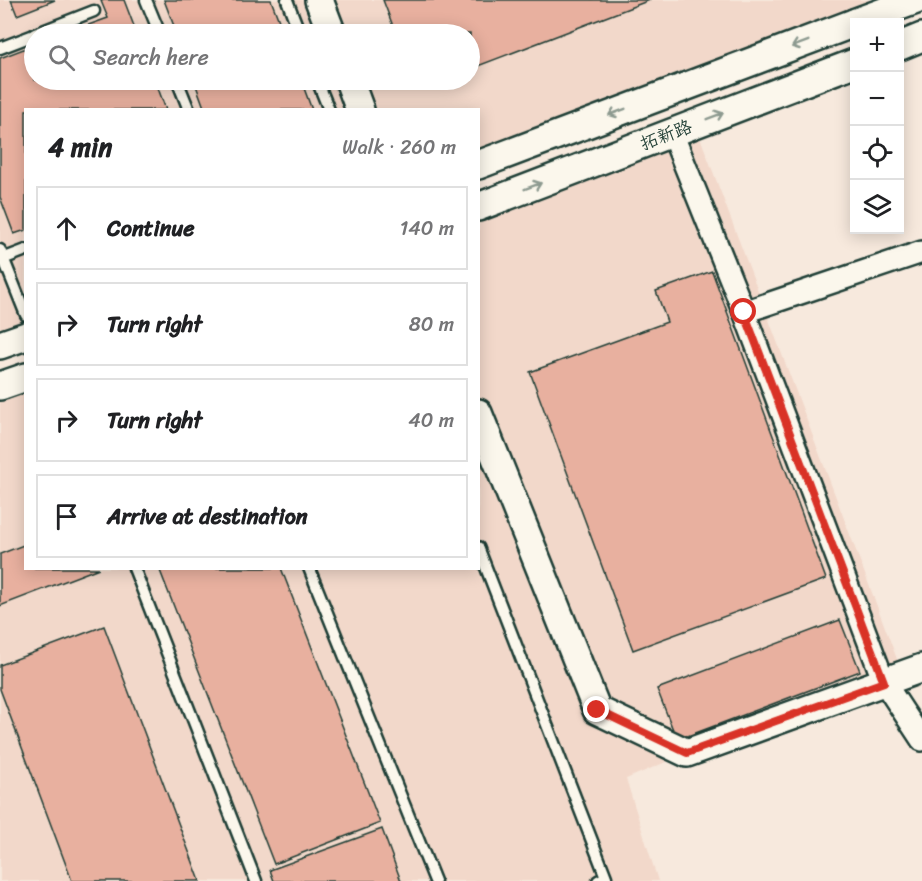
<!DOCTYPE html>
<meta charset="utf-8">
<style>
body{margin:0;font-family:Sriracha,"LXGW WenKai TC",sans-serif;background:#f2f2f2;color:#202124}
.controls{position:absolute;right:18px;top:18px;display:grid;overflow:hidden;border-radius:0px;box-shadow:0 3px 15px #0003}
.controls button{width:54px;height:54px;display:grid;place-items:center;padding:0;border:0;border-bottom:2px solid #e0e0e0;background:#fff;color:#202124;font:30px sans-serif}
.stop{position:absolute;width:18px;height:18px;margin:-14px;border:4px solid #d93025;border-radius:50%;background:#fff}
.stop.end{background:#d93025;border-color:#fff;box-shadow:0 2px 6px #0008}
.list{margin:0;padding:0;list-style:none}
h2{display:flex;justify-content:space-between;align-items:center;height:78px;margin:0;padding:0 24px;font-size:26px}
h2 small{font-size:20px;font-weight:400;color:#757577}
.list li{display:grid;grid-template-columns:39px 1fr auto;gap:18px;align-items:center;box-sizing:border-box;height:84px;margin:0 12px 12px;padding:0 12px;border:2px solid #e0e0e0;border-radius:0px}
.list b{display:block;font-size:22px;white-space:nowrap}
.list em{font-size:20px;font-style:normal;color:#757577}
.icon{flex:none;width:33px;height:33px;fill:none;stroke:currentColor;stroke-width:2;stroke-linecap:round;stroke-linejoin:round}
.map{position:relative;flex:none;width:922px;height:881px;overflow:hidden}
.search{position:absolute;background:#fff;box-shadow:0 3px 15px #0003;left:24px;top:24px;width:456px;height:66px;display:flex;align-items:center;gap:15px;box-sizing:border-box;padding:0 21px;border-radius:33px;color:#757577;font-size:22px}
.panel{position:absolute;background:#fff;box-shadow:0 3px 15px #0003;left:24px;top:108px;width:456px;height:462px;border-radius:0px}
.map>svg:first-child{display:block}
.built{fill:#f2d8ca;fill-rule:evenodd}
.building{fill:#e8b09f;stroke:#1f3d34;stroke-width:1.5}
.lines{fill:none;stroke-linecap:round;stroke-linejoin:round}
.service-casing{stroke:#1f3d34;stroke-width:15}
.minor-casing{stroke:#1f3d34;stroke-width:26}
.tertiary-casing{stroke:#1f3d34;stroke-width:32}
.service{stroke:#fbf7ec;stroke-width:10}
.minor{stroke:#fbf7ec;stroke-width:21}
.tertiary{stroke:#fbf7ec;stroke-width:27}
.oneway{stroke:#8d9a90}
.route{stroke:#d93025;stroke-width:8}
.labels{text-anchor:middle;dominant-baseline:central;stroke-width:6;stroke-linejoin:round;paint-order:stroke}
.street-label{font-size:18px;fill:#1f3d34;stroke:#fbf7ec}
</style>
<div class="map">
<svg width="922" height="881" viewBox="0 0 922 881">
<rect width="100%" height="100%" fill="#f7e9dd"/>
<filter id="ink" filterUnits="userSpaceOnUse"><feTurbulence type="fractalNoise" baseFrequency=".0167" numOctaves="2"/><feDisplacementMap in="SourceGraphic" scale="12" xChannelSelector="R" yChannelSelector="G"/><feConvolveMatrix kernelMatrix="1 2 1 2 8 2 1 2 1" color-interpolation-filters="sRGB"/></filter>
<g filter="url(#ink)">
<g class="built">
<path d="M0,0h916l-437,165 -1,-55h-452l-1,226 -25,9zM34,34h436v46h-436z"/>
<polygon points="695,124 903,675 687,753 626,779 658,881 0,881 0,387 25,377 26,568 478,568 479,207"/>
</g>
<g class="building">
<polygon points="11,0 55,0 17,15"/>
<polygon points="104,0 124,0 137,34 63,34 108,18 101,1"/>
<polygon points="164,0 271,0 284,34 177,34"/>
<polygon points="383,0 650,0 470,69 470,34 396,34"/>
<polygon points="34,45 34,80 155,80 166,110 26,110 26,230 14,234 0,197 0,58"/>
<polygon points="194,80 301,80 312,110 205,110"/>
<polygon points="413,80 441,80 417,89"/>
<polygon points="712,271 826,579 633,650 530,372 667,322 656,291"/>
<polygon points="26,544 26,568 99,568 0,606 0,554"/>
<polygon points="159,568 281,568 380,823 274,864"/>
<polygon points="840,620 860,671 677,740 657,689"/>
<polygon points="104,626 200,881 72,881 0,689 0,665"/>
<polygon points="382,829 401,881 274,881 270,870"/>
</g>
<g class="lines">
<g class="service-casing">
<g id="service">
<polyline points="146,0 160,34"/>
<polyline points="287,0 300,34"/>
<polyline points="35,34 94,11"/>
<polyline points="0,48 34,35"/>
<polyline points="177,80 189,110"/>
<polyline points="317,80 329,110"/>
<polyline points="0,250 26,315"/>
<polyline points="0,260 26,250"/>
<polyline points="478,547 606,877 598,881"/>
<polyline points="134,568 256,881"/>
<polyline points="309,568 435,881"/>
</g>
</g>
<g class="minor-casing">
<g id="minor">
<polyline points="672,133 744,312"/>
<polyline points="922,252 744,312 884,682 922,740"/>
</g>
</g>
<g class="tertiary-casing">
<g id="tertiary">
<polyline points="319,0 332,34"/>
<polyline points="856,22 916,0"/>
<polyline points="900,46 922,37"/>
<polyline points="349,80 360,110"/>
<polyline points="478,165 854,23"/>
<polyline points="478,207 854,63"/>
<polyline points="0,345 26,336"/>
<polyline points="0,386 26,377"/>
<polyline points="478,413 597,710 687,753 922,668"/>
</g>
</g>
<use href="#service" class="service"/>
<use href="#minor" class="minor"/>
<use href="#tertiary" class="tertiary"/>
</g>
<defs><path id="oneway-shaft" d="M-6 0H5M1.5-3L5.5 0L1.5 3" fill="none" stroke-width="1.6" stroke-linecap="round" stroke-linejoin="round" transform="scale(1.5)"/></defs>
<g class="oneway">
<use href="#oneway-shaft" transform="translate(800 44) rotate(159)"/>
<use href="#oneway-shaft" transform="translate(617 112) rotate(159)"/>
<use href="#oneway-shaft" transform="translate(715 116) rotate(-21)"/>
<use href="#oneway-shaft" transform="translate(533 186) rotate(-21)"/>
</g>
</g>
<g class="lines" filter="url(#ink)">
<polyline class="route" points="597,710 687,753 884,682 744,312"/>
</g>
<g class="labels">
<g class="street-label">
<text transform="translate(666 135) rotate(-21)">拓新路</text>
</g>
</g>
</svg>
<div class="controls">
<button>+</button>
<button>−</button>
<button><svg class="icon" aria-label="locate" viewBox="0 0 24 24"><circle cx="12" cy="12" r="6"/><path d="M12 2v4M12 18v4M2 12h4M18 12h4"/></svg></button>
<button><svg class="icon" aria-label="layers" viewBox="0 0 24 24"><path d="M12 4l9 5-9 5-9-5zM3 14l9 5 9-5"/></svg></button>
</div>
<div class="stop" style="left:744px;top:312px"></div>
<div class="stop end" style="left:597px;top:710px"></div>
<div class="search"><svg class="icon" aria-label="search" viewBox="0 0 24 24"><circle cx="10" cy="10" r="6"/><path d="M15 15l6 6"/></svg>Search here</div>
<section class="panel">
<h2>4 min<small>Walk · 260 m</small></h2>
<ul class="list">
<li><svg class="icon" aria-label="ahead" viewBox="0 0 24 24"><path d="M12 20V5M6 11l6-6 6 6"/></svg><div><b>Continue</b></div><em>140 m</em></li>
<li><svg class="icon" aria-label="right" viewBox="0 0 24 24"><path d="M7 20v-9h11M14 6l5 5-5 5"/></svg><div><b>Turn right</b></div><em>80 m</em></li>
<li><svg class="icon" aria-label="right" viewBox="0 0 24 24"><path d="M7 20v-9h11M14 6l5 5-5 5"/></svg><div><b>Turn right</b></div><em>40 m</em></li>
<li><svg class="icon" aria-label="arrive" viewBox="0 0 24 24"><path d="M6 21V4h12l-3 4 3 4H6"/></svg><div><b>Arrive at destination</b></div></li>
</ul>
</section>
</div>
